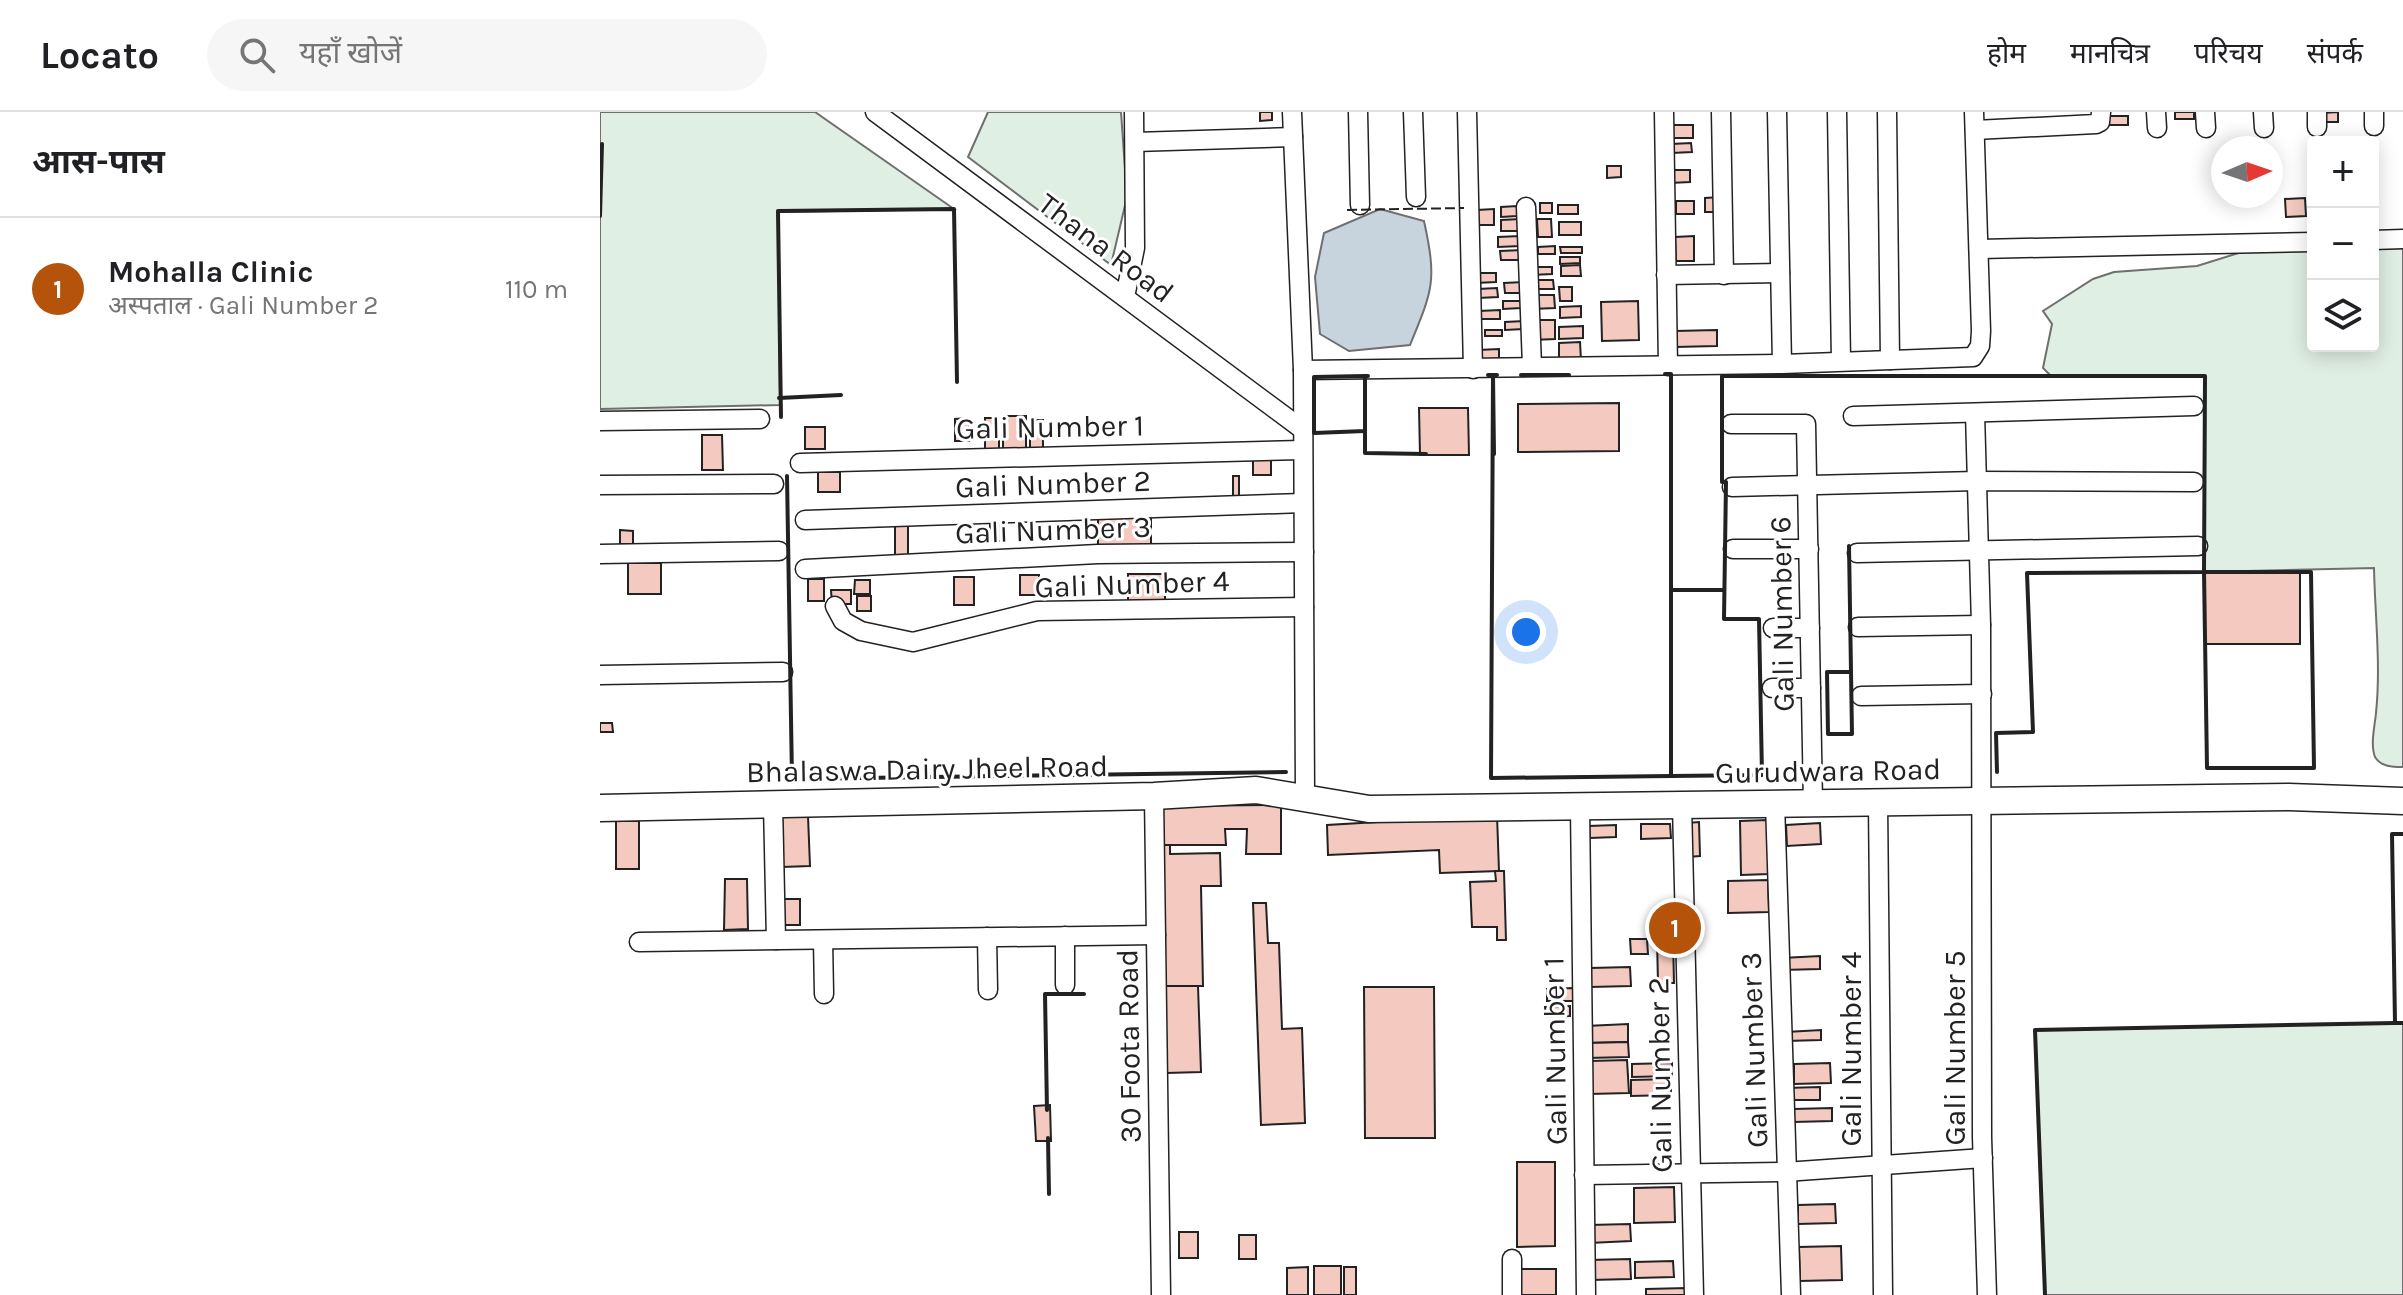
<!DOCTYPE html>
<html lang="hi">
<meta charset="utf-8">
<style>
body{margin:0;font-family:Karla,"Noto Sans Devanagari",sans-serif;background:#f6f6f6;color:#202124}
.controls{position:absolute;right:24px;top:24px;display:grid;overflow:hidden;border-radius:8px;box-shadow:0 4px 20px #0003}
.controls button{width:72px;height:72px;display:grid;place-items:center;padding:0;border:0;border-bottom:2px solid #e0e0e0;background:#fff;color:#202124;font:40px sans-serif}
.compass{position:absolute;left:1611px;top:24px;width:72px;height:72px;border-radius:50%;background:#fff;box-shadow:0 4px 20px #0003;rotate:88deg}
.you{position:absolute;left:926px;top:520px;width:28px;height:28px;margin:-20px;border:6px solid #fff;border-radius:50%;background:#1a73e8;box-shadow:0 0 0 12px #1a73e833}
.badge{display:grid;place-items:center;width:52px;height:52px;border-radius:50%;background:#b45309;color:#fff;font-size:26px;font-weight:700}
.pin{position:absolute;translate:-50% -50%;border:4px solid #fff;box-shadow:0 2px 8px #0006}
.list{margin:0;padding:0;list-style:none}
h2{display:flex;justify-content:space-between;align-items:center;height:104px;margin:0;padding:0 32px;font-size:34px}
h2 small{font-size:26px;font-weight:400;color:#757577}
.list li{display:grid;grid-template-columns:52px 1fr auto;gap:24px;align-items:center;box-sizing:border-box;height:144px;padding:0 32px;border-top:2px solid #e0e0e0}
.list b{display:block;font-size:30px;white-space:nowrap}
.list p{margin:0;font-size:26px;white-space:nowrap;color:#757577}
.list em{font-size:26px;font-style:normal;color:#757577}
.icon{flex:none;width:44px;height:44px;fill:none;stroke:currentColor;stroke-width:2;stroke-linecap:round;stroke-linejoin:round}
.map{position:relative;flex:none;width:1803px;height:1183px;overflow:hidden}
header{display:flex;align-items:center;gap:48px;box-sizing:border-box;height:112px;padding:0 40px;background:#fff;border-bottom:2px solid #e0e0e0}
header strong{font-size:38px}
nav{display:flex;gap:44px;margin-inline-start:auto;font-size:28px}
.search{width:560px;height:72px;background:#f6f6f6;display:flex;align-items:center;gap:20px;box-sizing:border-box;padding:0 28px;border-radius:44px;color:#757577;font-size:30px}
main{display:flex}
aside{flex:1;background:#fff}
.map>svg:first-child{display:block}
.green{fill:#e0efe3;stroke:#6f6f6f;stroke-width:2}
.water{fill:#c7d3dd;stroke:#6f6f6f;stroke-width:2}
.building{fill:#f3c9c0;stroke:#222;stroke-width:2}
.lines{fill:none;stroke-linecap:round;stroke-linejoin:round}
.street-casing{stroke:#222;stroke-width:21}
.secondary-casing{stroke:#222;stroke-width:29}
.street{stroke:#fff;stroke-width:18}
.secondary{stroke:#fff;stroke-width:26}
.fence{stroke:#222;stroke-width:2;stroke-dasharray:10 4;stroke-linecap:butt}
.wall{stroke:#222;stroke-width:4}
.labels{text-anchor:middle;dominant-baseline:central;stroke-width:6;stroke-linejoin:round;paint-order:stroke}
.street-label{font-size:30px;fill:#222;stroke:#fff}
</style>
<header>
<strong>Locato</strong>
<div class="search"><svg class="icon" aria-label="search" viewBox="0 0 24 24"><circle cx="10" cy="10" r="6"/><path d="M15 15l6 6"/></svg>यहाँ खोजें</div>
<nav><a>होम</a><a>मानचित्र</a><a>परिचय</a><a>संपर्क</a></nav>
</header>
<main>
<aside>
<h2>आस-पास<small></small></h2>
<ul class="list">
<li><span class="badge">1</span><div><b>Mohalla Clinic</b><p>अस्पताल · Gali Number 2</p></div><em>110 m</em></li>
</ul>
</aside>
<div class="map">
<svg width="1803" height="1183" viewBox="0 0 1803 1183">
<rect width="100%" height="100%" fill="#fff"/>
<g class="green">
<polygon points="0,0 215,0 354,97 178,100 180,293 0,297"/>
<polygon points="388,0 521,0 527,85 511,153 368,45"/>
<path d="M1803,136v519c-10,0 -22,0 -28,-10 -5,-13 0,-32 1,-44 5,-48 -1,-97 -2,-145l-170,4 1,-196 -155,-1 -7,-7 9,-44 -9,-13 50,-32 21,-7 83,-6 48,-15 68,-1v96h60v-97z"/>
<polygon points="1803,911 1803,1183 1445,1183 1435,918"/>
</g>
<path class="water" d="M780,97l44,12c13,60 9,68 -14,124l-61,6 -29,-17 -5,-57 9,-44z"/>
<g class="building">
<polygon points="660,0 672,0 672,8 660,9"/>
<rect x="1575" y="0" width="19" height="7"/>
<polygon points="1738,0 1738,10 1721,10 1721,1"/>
<rect x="1509" y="4" width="19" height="9"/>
<rect x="1073" y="13" width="20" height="13"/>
<polygon points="1091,31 1092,40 1072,41 1071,32"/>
<polygon points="1007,54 1021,54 1021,65 1007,66"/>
<polygon points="1070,58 1090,58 1090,70 1070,71"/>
<polygon points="1120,85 1119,100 1105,100 1105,86"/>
<polygon points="1705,86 1706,104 1686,105 1685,87"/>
<rect x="1076" y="89" width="18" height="13"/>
<rect x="940" y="91" width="12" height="10"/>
<rect x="958" y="93" width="20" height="9"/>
<polygon points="917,94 917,104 901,105 901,95"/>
<polygon points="894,97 894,113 877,113 877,98"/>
<polygon points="920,107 920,119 901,119 901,108"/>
<polygon points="937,107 951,107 952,125 938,125"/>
<rect x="959" y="110" width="22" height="13"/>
<polygon points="920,124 920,134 898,135 898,125"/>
<polygon points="1094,124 1094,149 1076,149 1075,125"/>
<polygon points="955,134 955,142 938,142 938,135"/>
<polygon points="960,135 982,135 982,141 961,141"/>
<polygon points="923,138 924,148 901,148 900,139"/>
<polygon points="960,145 980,145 980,151 960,152"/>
<polygon points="980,153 981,164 961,164 961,154"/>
<polygon points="932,155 952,155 952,162 932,163"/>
<polygon points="876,161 896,161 896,170 876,171"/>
<polygon points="931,168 953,168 954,177 932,177"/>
<polygon points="924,170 924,181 905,181 904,171"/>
<polygon points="959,175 972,175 972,189 960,189"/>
<polygon points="897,176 898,185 878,186 878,177"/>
<polygon points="932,183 954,183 955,196 932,197"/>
<polygon points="903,189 921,189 921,196 903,197"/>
<polygon points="1038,189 1039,228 1002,229 1001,190"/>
<polygon points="981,194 981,205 960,206 960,195"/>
<polygon points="900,198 900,207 879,207 879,199"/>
<polygon points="932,208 955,208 955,227 933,228"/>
<polygon points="924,209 924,217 905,218 905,210"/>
<polygon points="983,214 983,226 959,227 959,215"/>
<rect x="885" y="218" width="17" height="6"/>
<polygon points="1117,218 1117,234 1075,235 1075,219"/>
<polygon points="980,230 981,248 959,248 959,231"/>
<polygon points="899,237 899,247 878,248 878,238"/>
<polygon points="1019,291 1019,339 918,340 918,292"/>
<polygon points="819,296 868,296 869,343 820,343"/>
<rect x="403" y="304" width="23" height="35"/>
<polygon points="369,306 369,329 355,329 355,307"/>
<polygon points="385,306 399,306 399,342 385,343"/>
<rect x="430" y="308" width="13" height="29"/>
<rect x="205" y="315" width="20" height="22"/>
<polygon points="102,323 122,323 123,358 102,358"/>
<rect x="653" y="345" width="18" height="18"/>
<rect x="218" y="360" width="22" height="20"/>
<rect x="633" y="364" width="6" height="20"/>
<rect x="498" y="406" width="53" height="33"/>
<rect x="390" y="411" width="11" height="18"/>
<rect x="295" y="414" width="13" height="36"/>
<polygon points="20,418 33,419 33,432 20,432"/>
<rect x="28" y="451" width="33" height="31"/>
<polygon points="1604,460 1700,460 1700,532 1605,532"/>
<rect x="528" y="462" width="37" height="34"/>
<rect x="420" y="463" width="19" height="20"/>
<rect x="354" y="465" width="20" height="28"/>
<rect x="208" y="467" width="16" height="22"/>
<polygon points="255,468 270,468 270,482 254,482"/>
<polygon points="231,478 251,478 251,492 232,492"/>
<rect x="257" y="484" width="14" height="15"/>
<polygon points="0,611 12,611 13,620 0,620"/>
<polygon points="681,693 681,742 646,742 647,717 625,717 626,733 563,733 563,694"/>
<polygon points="897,703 899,759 840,761 839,738 728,743 727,713"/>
<polygon points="208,704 210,754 182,755 180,705"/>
<polygon points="1167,708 1169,762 1141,763 1140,709"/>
<rect x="16" y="709" width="23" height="48"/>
<polygon points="1099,710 1100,744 1088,745 1087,711"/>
<polygon points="1220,711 1221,732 1187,734 1186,713"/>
<polygon points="1041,712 1070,712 1071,726 1041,727"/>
<polygon points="1016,713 1016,725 990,726 989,714"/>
<polygon points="563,733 570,733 570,742 620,741 621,774 601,774 603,874 565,874"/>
<polygon points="895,759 904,759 906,828 897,828 897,815 872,815 870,770 896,769"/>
<polygon points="125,767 147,767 148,817 124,818"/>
<polygon points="1168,768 1169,800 1128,801 1128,769"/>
<rect x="183" y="787" width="17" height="26"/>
<polygon points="653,791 666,791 668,831 679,831 682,917 702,916 705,1011 661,1013"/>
<polygon points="1073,826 1074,871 1058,871 1057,827"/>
<polygon points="1030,827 1047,827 1048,842 1031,842"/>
<polygon points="1220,844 1220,857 1182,858 1182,846"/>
<polygon points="1030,855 1031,874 990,875 990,856"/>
<polygon points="565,874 598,874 601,960 567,961"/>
<polygon points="764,875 834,875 835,1026 765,1026"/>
<polygon points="973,876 974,889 947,889 947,877"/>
<polygon points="970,894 970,904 946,905 945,895"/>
<polygon points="1028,912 1028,930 987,931 986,914"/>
<polygon points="1221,918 1221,928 1186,929 1186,920"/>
<polygon points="1028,930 1029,945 987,946 987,931"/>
<polygon points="1027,948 1029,981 990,982 989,949"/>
<polygon points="1072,951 1072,964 1032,965 1032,952"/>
<polygon points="1230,951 1231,971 1194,972 1194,952"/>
<polygon points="1071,967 1071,983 1031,984 1031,968"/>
<polygon points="1220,975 1220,988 1185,988 1185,976"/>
<polygon points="450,993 451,1029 436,1029 434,994"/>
<polygon points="1232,996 1232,1009 1194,1010 1194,997"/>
<polygon points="917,1050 955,1050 955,1134 917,1135"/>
<polygon points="1074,1075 1075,1110 1034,1111 1034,1076"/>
<polygon points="1235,1092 1236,1111 1198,1112 1198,1093"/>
<polygon points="1030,1112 1031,1129 989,1131 989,1113"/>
<rect x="579" y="1120" width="19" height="26"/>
<rect x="639" y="1123" width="17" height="24"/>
<polygon points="1241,1134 1242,1168 1200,1169 1199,1135"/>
<polygon points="1030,1147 1031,1167 990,1168 989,1148"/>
<polygon points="1073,1149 1074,1165 1035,1166 1035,1150"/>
<rect x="714" y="1154" width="27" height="29"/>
<polygon points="708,1155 708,1183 687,1183 687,1156"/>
<rect x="744" y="1155" width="12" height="28"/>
<rect x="917" y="1157" width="39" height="26"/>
<polygon points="1087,1176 1087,1183 1046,1183 1046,1177"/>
</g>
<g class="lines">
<g class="street-casing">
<g id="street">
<polyline points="275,0 702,317"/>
<polyline points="692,0 703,258 705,685"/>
<polyline points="758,0 760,93"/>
<polyline points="813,0 816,85"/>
<polyline points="867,0 873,257"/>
<polyline points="1064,0 1068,254"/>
<polyline points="1121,0 1124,163"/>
<polyline points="1177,0 1182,252"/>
<polyline points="1237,0 1241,249"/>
<polyline points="1287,0 1290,248"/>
<polyline points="1556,0 1557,16"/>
<polyline points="1605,0 1606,16"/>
<polyline points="1663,0 1664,16"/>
<polyline points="1717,0 1717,15"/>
<polyline points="1774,0 1774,14"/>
<polyline points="1375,18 1496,12 1500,10 1501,0"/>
<polyline points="535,30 693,25"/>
<polyline points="926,95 932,254"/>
<polyline points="1773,128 1803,127"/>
<polyline points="1380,137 1713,130"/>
<polyline points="1066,163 1180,161"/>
<polyline points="525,185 535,136 534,0"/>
<polyline points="703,258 1182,252 1373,245 1380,234 1381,219 1374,0"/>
<polyline points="1375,301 1381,513 1382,1025 1387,1183"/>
<polyline points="1253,304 1594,294"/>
<polyline points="0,309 160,307"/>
<polyline points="1131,312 1206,312 1213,691"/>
<polyline points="200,351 702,338"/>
<polyline points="0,373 174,372"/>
<polyline points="1132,375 1377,369 1594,370"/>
<polyline points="205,408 703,391"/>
<polyline points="1133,437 1209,437"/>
<polyline points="1257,441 1598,434"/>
<polyline points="0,442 179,439"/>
<polyline points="205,457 498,442 704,440"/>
<polyline points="235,494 243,509 261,519 313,530 437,499 704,495"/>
<polyline points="1258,515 1381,513"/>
<polyline points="1173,516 1210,516"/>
<polyline points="0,563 183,560"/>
<polyline points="1172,576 1211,576"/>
<polyline points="1261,584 1382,582"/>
<polyline points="554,684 561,1183"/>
<polyline points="1278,690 1283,1183"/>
<polyline points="1175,691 1191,1183"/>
<polyline points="173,692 176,828"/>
<polyline points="1082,693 1094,1183"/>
<polyline points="980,694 986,1183"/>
<polyline points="465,824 465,873"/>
<polyline points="387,825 388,878"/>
<polyline points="223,828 224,882"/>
<polyline points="39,830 556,823"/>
<polyline points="984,1063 1185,1060 1383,1046"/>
<polyline points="912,1183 912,1147"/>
</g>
</g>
<g class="secondary-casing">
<polyline id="secondary" points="0,696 554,684 656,678 769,697 1689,685 1803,689"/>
</g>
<use href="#street" class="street"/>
<use href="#secondary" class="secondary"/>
<polyline class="fence" points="747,98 864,96"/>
<g class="wall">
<polyline points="0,104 2,32"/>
<polyline points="1065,262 1071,262 1071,480"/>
<polyline points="888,263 893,263 891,666 1071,664"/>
<polyline points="921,263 969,263"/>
<polygon points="765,264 765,319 714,321 714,265"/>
<polyline points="768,264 765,264 765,341 826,342"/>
<polyline points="179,286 241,283"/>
<polyline points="181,305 178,99 354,97 357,270"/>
<polyline points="894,342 893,263 897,263"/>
<polyline points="187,364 192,667 686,660"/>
<polyline points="1249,434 1252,622 1228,622 1227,560 1251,560"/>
<polygon points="1604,460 1711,460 1714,656 1607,656"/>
<polyline points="1123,478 1071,478 1071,664 1162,663 1159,507 1124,507 1126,370 1122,370 1122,264 1605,264 1604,460 1427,461 1433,620 1396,621 1397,660"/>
<polyline points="1803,722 1792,722 1795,911 1803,911"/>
<polyline points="447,998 445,882 484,882"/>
<polyline points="448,1026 449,1082"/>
<polyline points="1445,1183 1435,918 1795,911"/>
</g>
</g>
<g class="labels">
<g class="street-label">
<text transform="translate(506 136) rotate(37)">Thana Road</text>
<text transform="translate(450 315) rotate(-1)">Gali Number 1</text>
<text transform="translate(453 372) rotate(-2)">Gali Number 2</text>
<text transform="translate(453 418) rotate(-2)">Gali Number 3</text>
<text transform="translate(532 472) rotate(-2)">Gali Number 4</text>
<text transform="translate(1182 502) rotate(-91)">Gali Number 6</text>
<text transform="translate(327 657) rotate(-1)">Bhalaswa Dairy Jheel Road</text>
<text transform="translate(1228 659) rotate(-1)">Gurudwara Road</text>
<text transform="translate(529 934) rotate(-91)">30 Foota Road</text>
<text transform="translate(1355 936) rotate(-90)">Gali Number 5</text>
<text transform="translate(1251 937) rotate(-90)">Gali Number 4</text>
<text transform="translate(1154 938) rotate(-92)">Gali Number 3</text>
<text transform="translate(955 939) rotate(-91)">Gali Number 1</text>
<text transform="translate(1060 963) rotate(-91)">Gali Number 2</text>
</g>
</g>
</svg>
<div class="controls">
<button>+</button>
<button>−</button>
<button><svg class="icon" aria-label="layers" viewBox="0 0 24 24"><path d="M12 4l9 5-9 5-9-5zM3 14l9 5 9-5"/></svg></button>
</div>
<svg class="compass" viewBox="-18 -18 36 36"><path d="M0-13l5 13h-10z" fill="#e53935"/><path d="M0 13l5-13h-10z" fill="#757577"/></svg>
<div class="you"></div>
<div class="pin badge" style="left:1075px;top:816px">1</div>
</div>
</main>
